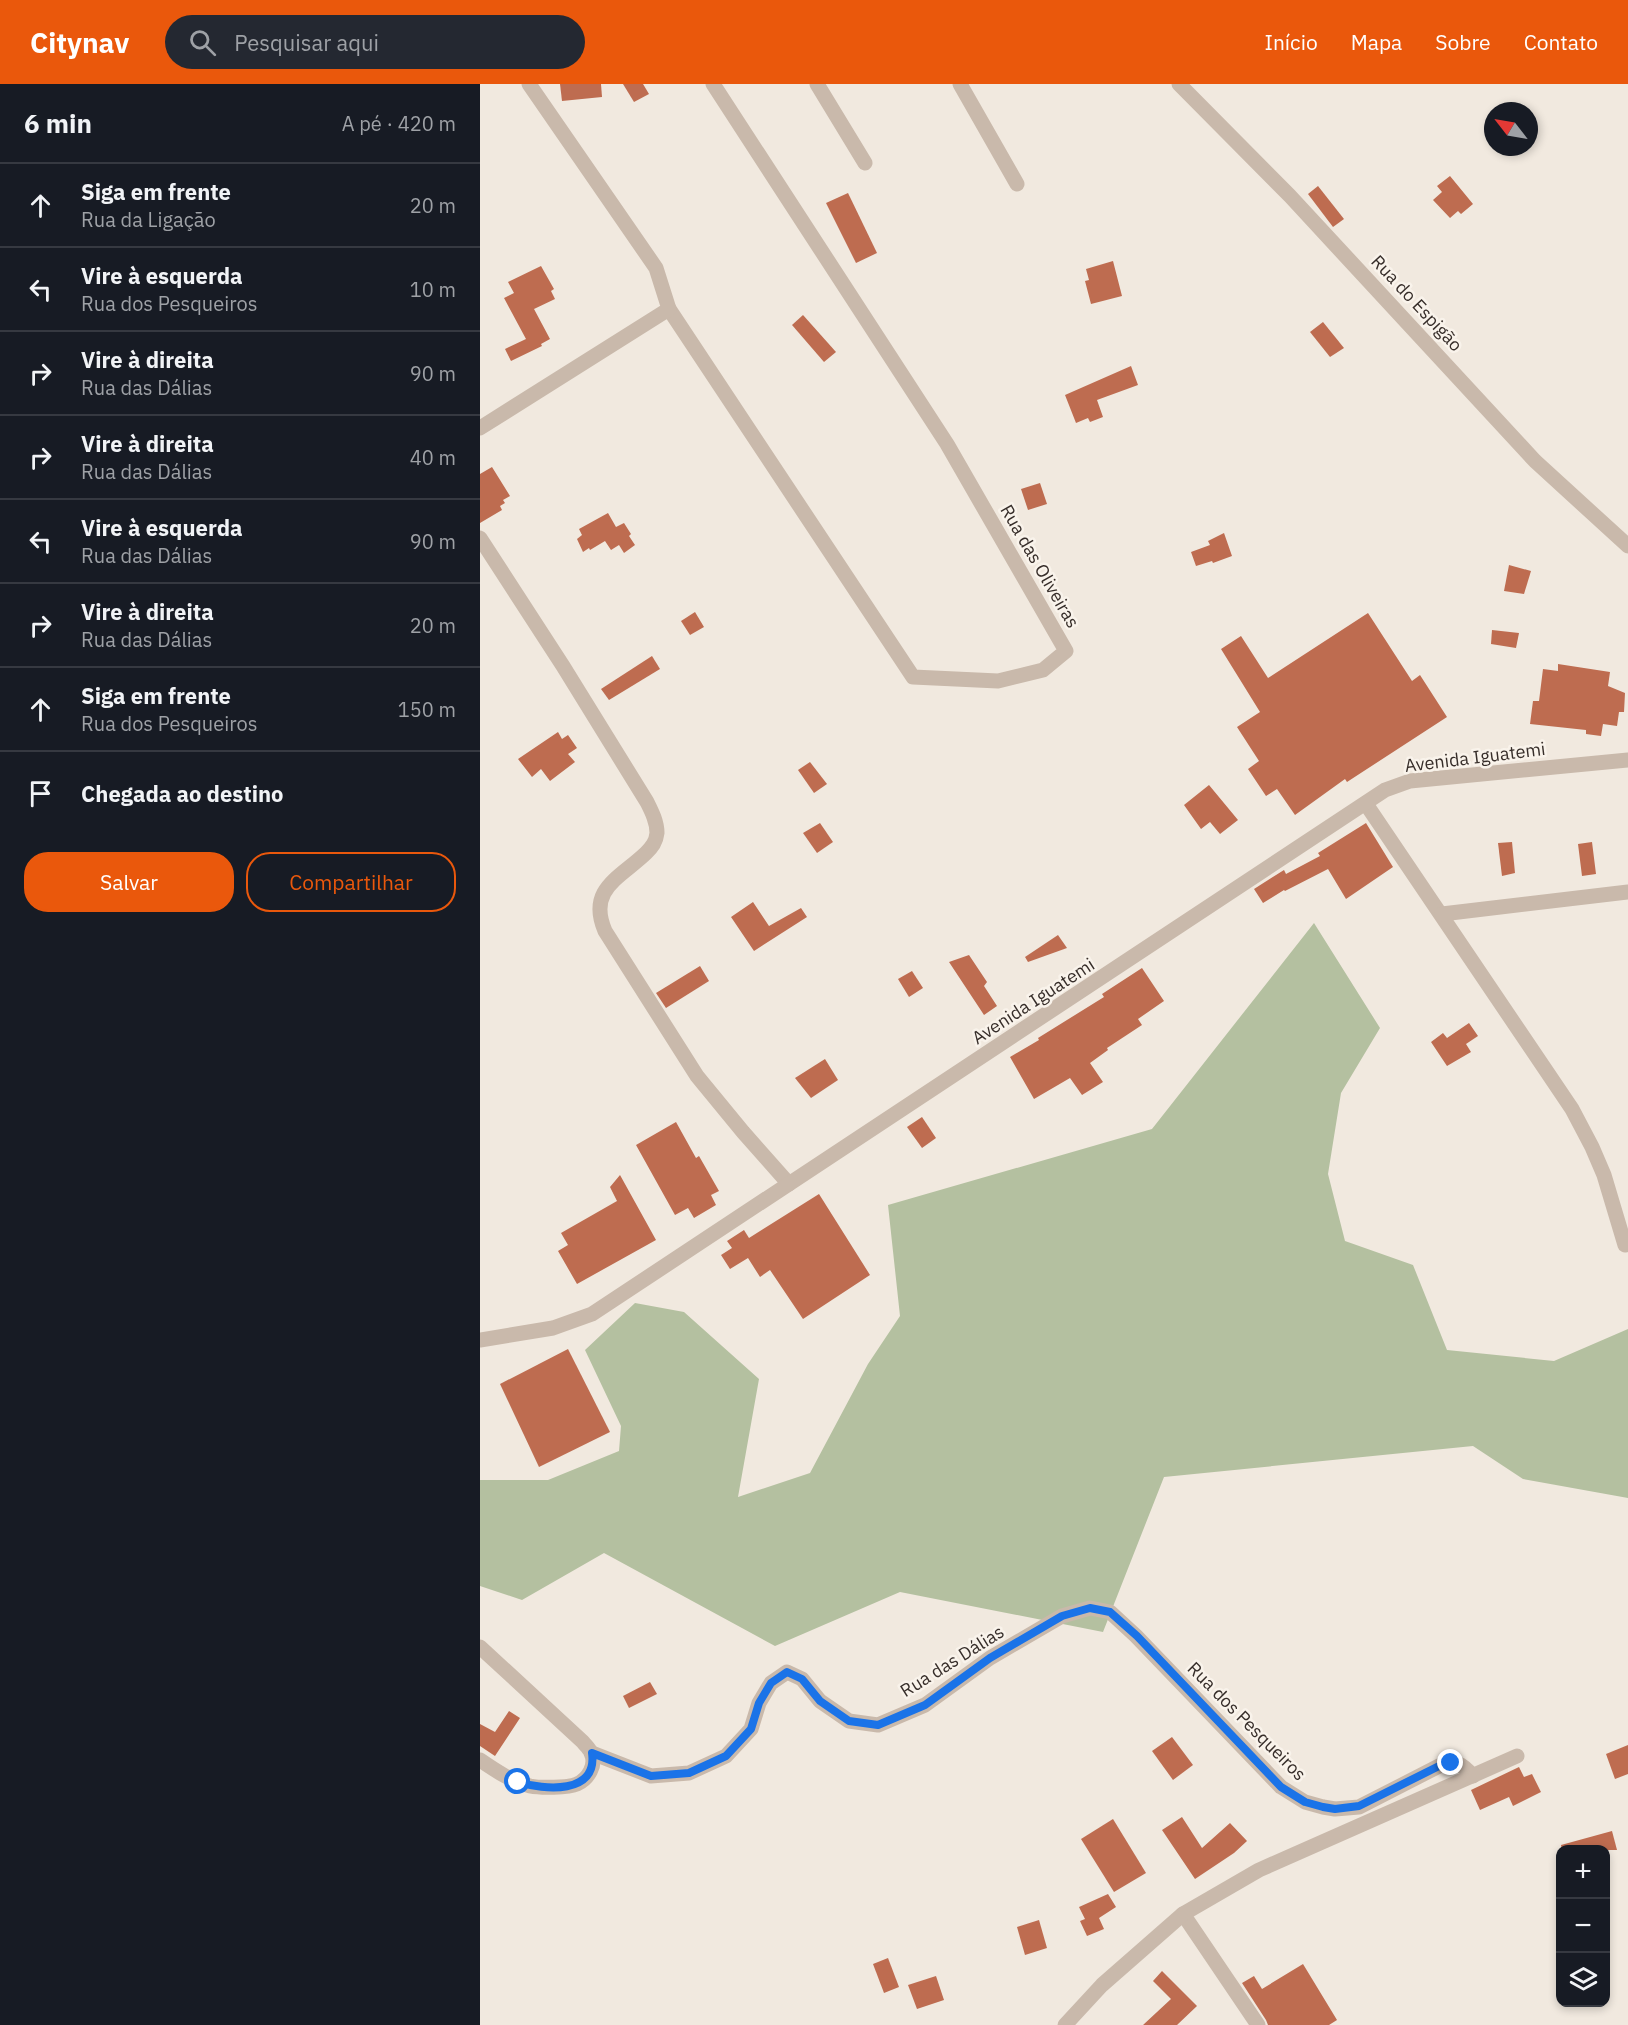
<!DOCTYPE html>
<html lang="pt">
<meta charset="utf-8">
<style>
body{margin:0;font-family:"IBM Plex Sans",sans-serif;background:#242831;color:#f1f3f6}
.controls{position:absolute;right:18px;bottom:18px;display:grid;overflow:hidden;border-radius:12px;box-shadow:0 3px 9px #0003}
.controls button{width:54px;height:54px;display:grid;place-items:center;padding:0;border:0;border-bottom:2px solid #363941;background:#171b24;color:#f1f3f6;font:30px sans-serif}
.compass{position:absolute;left:1004px;top:18px;width:54px;height:54px;border-radius:50%;background:#171b24;box-shadow:0 3px 9px #0003;rotate:301deg}
.stop{position:absolute;width:18px;height:18px;margin:-14px;border:4px solid #1a73e8;border-radius:50%;background:#fff}
.stop.end{background:#1a73e8;border-color:#fff;box-shadow:0 2px 6px #0008}
.list{margin:0;padding:0;list-style:none}
h2{display:flex;justify-content:space-between;align-items:center;height:78px;margin:0;padding:0 24px;font-size:26px}
h2 small{font-size:20px;font-weight:400;color:#9ea1a6}
.list li{display:grid;grid-template-columns:39px 1fr auto;gap:18px;align-items:center;box-sizing:border-box;height:84px;padding:0 24px;border-top:2px solid #363941}
.list b{display:block;font-size:22px;white-space:nowrap}
.list p{margin:0;font-size:20px;white-space:nowrap;color:#9ea1a6}
.list em{font-size:20px;font-style:normal;color:#9ea1a6}
.actions{display:flex;gap:12px;padding:18px 24px}
.actions a{flex:1;padding:14px 0;border:2px solid #ea580c;border-radius:24px;text-align:center;font-size:21px;color:#ea580c}
.actions .main{background:#ea580c;color:#fff}
.icon{flex:none;width:33px;height:33px;fill:none;stroke:currentColor;stroke-width:2;stroke-linecap:round;stroke-linejoin:round}
.map{position:relative;flex:none;width:1148px;height:1941px;overflow:hidden}
header{display:flex;align-items:center;gap:36px;box-sizing:border-box;height:84px;padding:0 30px;background:#ea580c;color:#fff}
header strong{font-size:28px}
nav{display:flex;gap:33px;margin-inline-start:auto;font-size:21px}
.search{width:420px;height:54px;background:#242831;display:flex;align-items:center;gap:15px;box-sizing:border-box;padding:0 21px;border-radius:33px;color:#9ea1a6;font-size:22px}
main{display:flex}
aside{flex:1;background:#171b24}
.map>svg:first-child{display:block}
.green{fill:#b4c0a0}
.building{fill:#be6c50}
.lines{fill:none;stroke-linecap:round;stroke-linejoin:round}
.minor{stroke:#c9b9ab;stroke-width:15}
.route{stroke:#1a73e8;stroke-width:8}
.labels{text-anchor:middle;dominant-baseline:central;stroke-width:5;stroke-linejoin:round;paint-order:stroke}
.street-label{font-size:18px;fill:#372e2a;stroke:#f9f3eb}
</style>
<header>
<strong>Citynav</strong>
<div class="search"><svg class="icon" aria-label="search" viewBox="0 0 24 24"><circle cx="10" cy="10" r="6"/><path d="M15 15l6 6"/></svg>Pesquisar aqui</div>
<nav><a>Início</a><a>Mapa</a><a>Sobre</a><a>Contato</a></nav>
</header>
<main>
<aside>
<h2>6 min<small>A pé · 420 m</small></h2>
<ul class="list">
<li><svg class="icon" aria-label="ahead" viewBox="0 0 24 24"><path d="M12 20V5M6 11l6-6 6 6"/></svg><div><b>Siga em frente</b><p>Rua da Ligação</p></div><em>20 m</em></li>
<li><svg class="icon" aria-label="left" viewBox="0 0 24 24"><path d="M17 20v-9H6M10 6l-5 5 5 5"/></svg><div><b>Vire à esquerda</b><p>Rua dos Pesqueiros</p></div><em>10 m</em></li>
<li><svg class="icon" aria-label="right" viewBox="0 0 24 24"><path d="M7 20v-9h11M14 6l5 5-5 5"/></svg><div><b>Vire à direita</b><p>Rua das Dálias</p></div><em>90 m</em></li>
<li><svg class="icon" aria-label="right" viewBox="0 0 24 24"><path d="M7 20v-9h11M14 6l5 5-5 5"/></svg><div><b>Vire à direita</b><p>Rua das Dálias</p></div><em>40 m</em></li>
<li><svg class="icon" aria-label="left" viewBox="0 0 24 24"><path d="M17 20v-9H6M10 6l-5 5 5 5"/></svg><div><b>Vire à esquerda</b><p>Rua das Dálias</p></div><em>90 m</em></li>
<li><svg class="icon" aria-label="right" viewBox="0 0 24 24"><path d="M7 20v-9h11M14 6l5 5-5 5"/></svg><div><b>Vire à direita</b><p>Rua das Dálias</p></div><em>20 m</em></li>
<li><svg class="icon" aria-label="ahead" viewBox="0 0 24 24"><path d="M12 20V5M6 11l6-6 6 6"/></svg><div><b>Siga em frente</b><p>Rua dos Pesqueiros</p></div><em>150 m</em></li>
<li><svg class="icon" aria-label="arrive" viewBox="0 0 24 24"><path d="M6 21V4h12l-3 4 3 4H6"/></svg><div><b>Chegada ao destino</b></div></li>
</ul>
<div class="actions"><a class="main">Salvar</a><a>Compartilhar</a></div>
</aside>
<div class="map">
<svg width="1148" height="1941" viewBox="0 0 1148 1941">
<rect width="100%" height="100%" fill="#f1e9df"/>
<polygon class="green" points="834,839 900,944 861,1009 848,1090 865,1157 933,1181 967,1266 1074,1277 1148,1245 1148,1414 1043,1395 993,1362 684,1393 623,1548 420,1508 295,1562 124,1469 42,1516 0,1502 0,1396 68,1396 139,1367 141,1342 105,1266 155,1219 204,1228 279,1295 258,1413 330,1389 388,1280 420,1232 408,1121 672,1045"/>
<g class="building">
<polygon points="80,0 121,0 122,13 82,17"/>
<polygon points="143,0 163,0 169,10 154,18"/>
<polygon points="970,92 993,120 981,130 978,127 970,134 953,116 962,108 957,102"/>
<polygon points="838,102 864,135 853,143 828,110"/>
<polygon points="368,109 397,169 376,179 346,119"/>
<polygon points="633,177 642,212 611,220 605,197 609,196 606,185"/>
<polygon points="61,182 74,205 71,207 75,215 54,225 70,255 61,260 62,262 31,277 25,265 46,255 24,214 34,209 28,198"/>
<polygon points="323,231 356,268 344,278 312,241"/>
<polygon points="843,238 864,264 850,273 830,248"/>
<polygon points="651,282 658,301 617,316 623,333 610,338 608,334 596,339 585,311"/>
<polygon points="12,383 30,412 23,416 25,419 20,422 22,426 0,439 0,390"/>
<polygon points="560,399 567,420 548,426 541,405"/>
<polygon points="128,429 136,443 144,439 151,450 149,452 155,461 144,469 139,461 131,466 125,457 110,466 109,464 103,468 97,455 102,451 99,445"/>
<polygon points="744,449 752,472 733,479 732,477 716,482 711,468 730,461 728,457"/>
<polygon points="1029,481 1051,487 1044,510 1024,507"/>
<polygon points="215,528 224,543 210,551 201,537"/>
<polygon points="888,529 932,597 940,591 967,633 867,698 865,695 815,731 797,705 786,712 768,685 779,677 757,643 780,628 741,565 761,552 788,594"/>
<polygon points="1012,546 1039,549 1036,564 1011,560"/>
<polygon points="172,572 180,585 129,616 121,605"/>
<polygon points="1078,580 1130,588 1128,602 1145,609 1144,628 1139,628 1137,642 1123,640 1121,652 1106,650 1106,646 1050,640 1053,617 1059,617 1063,585 1078,587"/>
<polygon points="78,648 82,655 88,651 97,664 88,670 95,678 70,697 61,685 52,693 38,675"/>
<polygon points="330,678 347,700 334,709 318,686"/>
<polygon points="729,701 758,736 740,750 730,738 721,745 704,721"/>
<polygon points="340,739 353,758 337,769 323,749"/>
<polygon points="886,739 913,783 866,815 848,785 805,807 804,806 783,819 774,805 804,786 806,790 840,772 838,769"/>
<polygon points="1032,758 1035,789 1022,792 1018,759"/>
<polygon points="1112,758 1116,790 1102,792 1098,760"/>
<polygon points="273,818 289,842 321,824 327,833 274,867 251,833"/>
<polygon points="578,851 587,864 548,878 545,873"/>
<polygon points="489,871 507,898 504,902 517,922 504,931 469,878"/>
<polygon points="220,882 229,897 186,924 176,909"/>
<polygon points="662,884 684,917 658,935 662,941 627,964 628,966 610,979 623,998 602,1011 590,994 554,1015 530,973 559,956 558,954 624,913 622,910"/>
<polygon points="432,887 443,904 429,913 418,895"/>
<polygon points="989,939 998,952 986,960 991,968 967,982 951,958 963,949 967,954"/>
<polygon points="345,975 358,996 331,1014 315,994"/>
<polygon points="442,1033 456,1054 442,1064 427,1043"/>
<polygon points="196,1038 216,1074 219,1072 239,1107 231,1111 236,1121 214,1134 208,1124 195,1131 156,1061"/>
<polygon points="140,1091 176,1156 97,1200 78,1167 88,1161 81,1149 137,1117 130,1103"/>
<polygon points="339,1110 390,1191 323,1235 290,1186 280,1193 268,1174 250,1185 241,1171 252,1164 247,1157 264,1146 269,1154"/>
<polygon points="88,1265 130,1348 59,1383 20,1300"/>
<polygon points="170,1598 177,1610 149,1624 143,1612"/>
<polygon points="29,1627 40,1634 15,1672 0,1662 0,1640 15,1648"/>
<polygon points="692,1653 713,1681 693,1696 672,1667"/>
<polygon points="1148,1661 1148,1690 1135,1695 1126,1670"/>
<polygon points="1039,1683 1044,1693 1052,1690 1061,1708 1033,1722 1029,1713 1000,1726 991,1706"/>
<polygon points="702,1733 722,1764 750,1739 767,1757 754,1769 715,1795 682,1746"/>
<polygon points="633,1735 666,1789 634,1808 601,1755"/>
<polygon points="1132,1747 1137,1766 1082,1766 1081,1761"/>
<polygon points="628,1810 636,1823 619,1834 624,1845 607,1852 600,1837 605,1835 599,1823"/>
<polygon points="559,1836 567,1864 545,1871 537,1843"/>
<polygon points="408,1874 419,1903 404,1909 393,1880"/>
<polygon points="823,1880 857,1936 849,1941 788,1941 786,1936 762,1899 774,1892 782,1905"/>
<polygon points="682,1887 717,1922 697,1941 663,1941 691,1915 673,1897"/>
<polygon points="456,1892 464,1916 437,1925 428,1901"/>
</g>
<g class="lines">
<g class="minor">
<polyline points="337,0 385,79"/>
<polyline points="480,0 537,100"/>
<polyline points="699,0 810,112 1055,377 1148,462"/>
<polyline points="189,225 433,593 518,597 563,586 586,567 467,360 233,0"/>
<polyline points="0,344 189,225 176,184 49,0"/>
<path d="M0,454l83,128 84,136c5,10 10,20 10,31 -1,9 -5,14 -11,20 -26,25 -59,36 -41,78l92,145 46,56 46,52"/>
<polyline points="886,720 1092,1025 1112,1063 1124,1091 1145,1161"/>
<polyline points="962,830 1148,808"/>
<polyline points="0,1256 73,1244 112,1230 905,706 930,697 1148,676"/>
<path d="M0,1563l103,95c2,3 7,7 8,11 6,12 -3,26 -14,31 -9,4 -37,4 -47,2 -19,-5 -34,-15 -50,-26"/>
<path d="M112,1669l59,23 38,-3 37,-17 25,-27 8,-26 12,-20 16,-11 15,7 18,22 29,20 29,4 47,-20 65,-47 72,-42 28,-8 20,4 26,24 145,151 24,15 18,5 12,2 24,-2 82,-42c17,-4 20,-2 32,11"/>
<polyline points="703,1830 778,1941"/>
<polyline points="585,1941 622,1901 703,1830 779,1786 1037,1672"/>
</g>
</g>
<g class="lines">
<path class="route" d="M38,1698c26,8 80,13 74,-29l59,23 38,-3 37,-17 25,-27 8,-26 12,-20 16,-11 15,7 18,22 29,20 29,4 47,-20 65,-47 72,-42 28,-8 20,4 27,24 144,151 24,15 18,5 12,2 24,-3 82,-41 10,-2"/>
</g>
<g class="labels">
<g class="street-label">
<text transform="translate(937 219) rotate(47)">Rua do Espigão</text>
<text transform="translate(560 482) rotate(60)">Rua das Oliveiras</text>
<text transform="translate(995 673) rotate(-7)">Avenida Iguatemi</text>
<text transform="translate(553 917) rotate(-33)">Avenida Iguatemi</text>
<text transform="translate(472 1577) rotate(-32)">Rua das Dálias</text>
<text transform="translate(767 1637) rotate(45)">Rua dos Pesqueiros</text>
</g>
</g>
</svg>
<div class="controls">
<button>+</button>
<button>−</button>
<button><svg class="icon" aria-label="layers" viewBox="0 0 24 24"><path d="M12 4l9 5-9 5-9-5zM3 14l9 5 9-5"/></svg></button>
</div>
<svg class="compass" viewBox="-18 -18 36 36"><path d="M0-13l5 13h-10z" fill="#e53935"/><path d="M0 13l5-13h-10z" fill="#9ea1a6"/></svg>
<div class="stop" style="left:38px;top:1698px"></div>
<div class="stop end" style="left:971px;top:1679px"></div>
</div>
</main>
